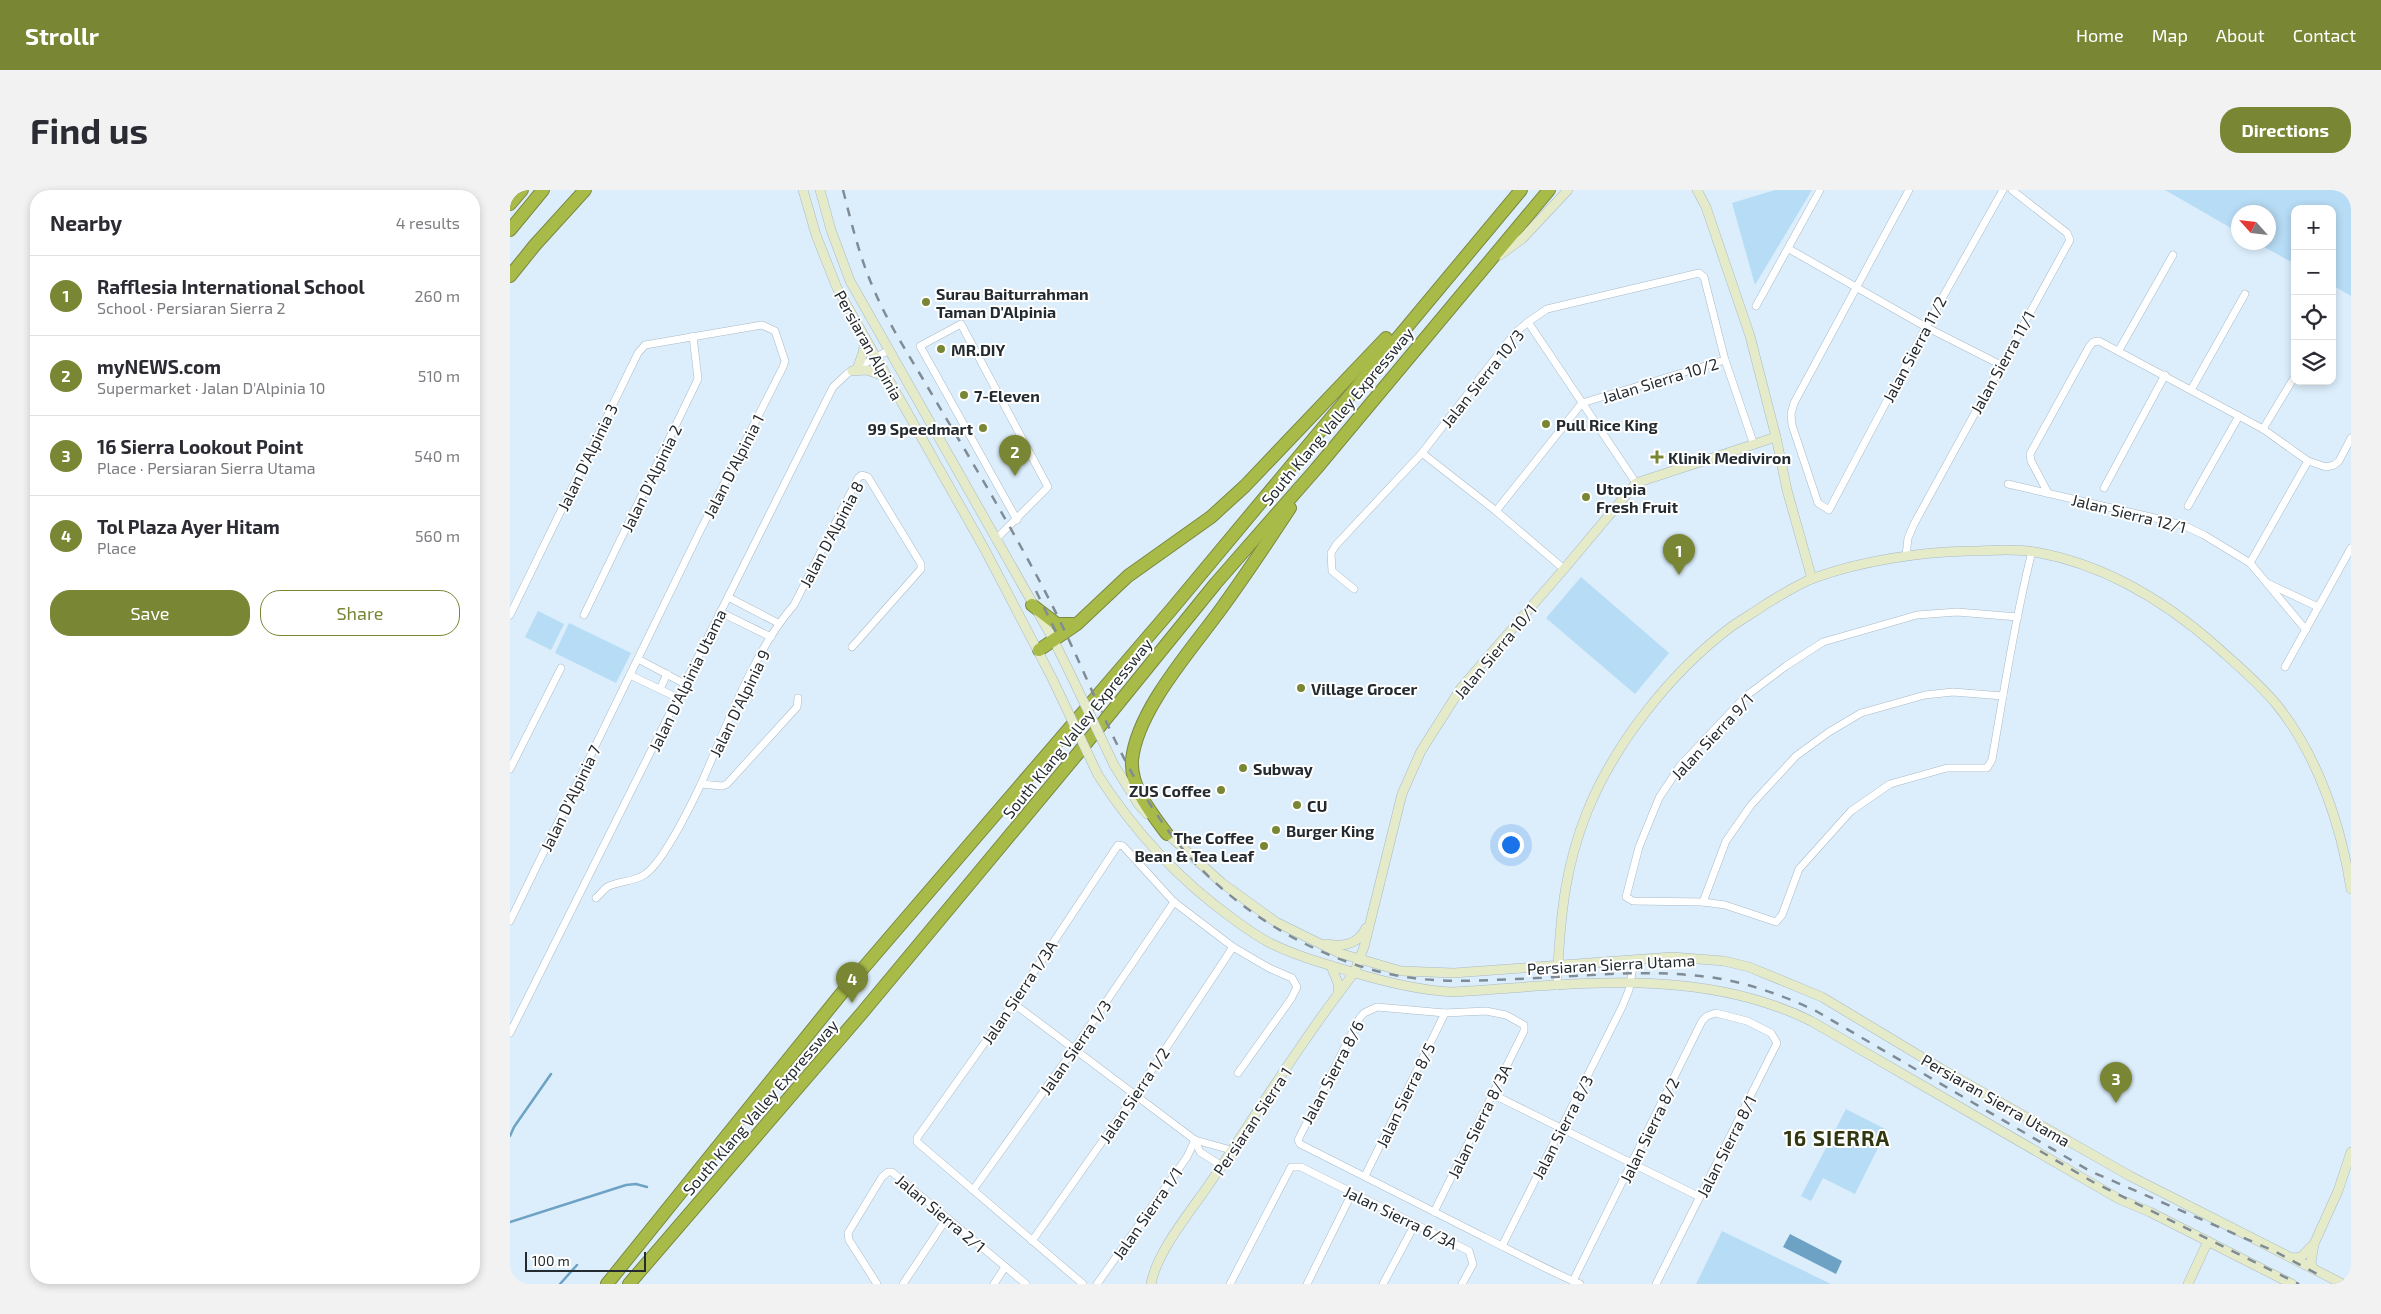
<!DOCTYPE html>
<meta charset="utf-8">
<style>
body{margin:0;font-family:"Exo 2",sans-serif;background:#f2f2f3;color:#2b2b33}
.controls{position:absolute;right:15px;top:15px;display:grid;overflow:hidden;border-radius:10px;box-shadow:0 2px 8px #0003}
.controls button{width:45px;height:45px;display:grid;place-items:center;padding:0;border:0;border-bottom:1px solid #e1e1e2;background:#fff;color:#2b2b33;font:25px sans-serif}
.compass{position:absolute;left:1721px;top:15px;width:45px;height:45px;border-radius:50%;background:#fff;box-shadow:0 2px 8px #0003;rotate:297deg}
.scale{position:absolute;left:15px;bottom:12px;width:121px;box-sizing:border-box;padding-left:5px;border:2px solid #242b30;border-top:0;font-size:14px;line-height:18px;white-space:nowrap;color:#242b30;-webkit-text-stroke:4px #fff;paint-order:stroke}
.you{position:absolute;left:1000px;top:654px;width:18px;height:18px;margin:-12px;border:4px solid #fff;border-radius:50%;background:#1a73e8;box-shadow:0 0 0 8px #1a73e833}
.badge{display:grid;place-items:center;width:32px;height:32px;border-radius:50%;background:#798634;color:#fff;font-size:16px;font-weight:700}
.pin{position:absolute;translate:-50% -41px;filter:drop-shadow(0 1px 2px #0008)}
.pin::after{content:'';position:absolute;top:26px;width:18px;height:15px;background:inherit;clip-path:polygon(0 0,100% 0,50% 100%)}
.list{margin:0;padding:0;list-style:none}
h2{display:flex;justify-content:space-between;align-items:center;height:65px;margin:0;padding:0 20px;font-size:21px}
h2 small{font-size:16px;font-weight:400;color:#7c7c81}
.list li{display:grid;grid-template-columns:32px 1fr auto;gap:15px;align-items:center;box-sizing:border-box;height:80px;padding:0 20px;border-top:1px solid #e1e1e2}
.list b{display:block;font-size:19px;white-space:nowrap}
.list p{margin:0;font-size:16px;white-space:nowrap;color:#7c7c81}
.list em{font-size:16px;font-style:normal;color:#7c7c81}
.actions{display:flex;gap:10px;padding:15px 20px}
.actions a{flex:1;padding:11px 0;border:1px solid #798634;border-radius:20px;text-align:center;font-size:18px;color:#798634}
.actions .main{background:#798634;color:#fff}
.icon{flex:none;width:28px;height:28px;fill:none;stroke:currentColor;stroke-width:2;stroke-linecap:round;stroke-linejoin:round}
.map{position:relative;flex:none;width:1841px;height:1094px;overflow:hidden;border-radius:20px}
header{display:flex;align-items:center;gap:30px;box-sizing:border-box;height:70px;padding:0 25px;background:#798634;color:#fff}
header strong{font-size:24px}
nav{display:flex;gap:28px;margin-inline-start:auto;font-size:18px}
.intro{display:flex;align-items:center;justify-content:space-between;box-sizing:border-box;height:120px;padding:0 30px}
h1{margin:0;font-size:35px}
.button{padding:12px 22px;border-radius:20px;background:#798634;color:#fff;font-size:18px;font-weight:700}
main{display:flex;gap:30px;padding:0 30px}
aside{flex:1;background:#fff;border-radius:20px;box-shadow:0 2px 8px #0003}
.map>svg:first-child{display:block}
.green{fill:#b7dcf5}
.water{fill:#6ea2c5}
.lines{fill:none;stroke-linecap:round;stroke-linejoin:round}
.stream{stroke:#6ea2c5;stroke-width:2.5}
.street-casing{stroke:#a9bac7;stroke-width:8}
.secondary-casing{stroke:#a9bac7;stroke-width:10}
.highway-casing{stroke:#7a8840;stroke-width:14}
.street{stroke:#fff;stroke-width:7}
.secondary{stroke:#e5eac8;stroke-width:9}
.highway{stroke:#a8ba48;stroke-width:12}
.rail{stroke:#808c95;stroke-width:2.5;stroke-dasharray:9 9;stroke-linecap:butt}
.secondary-bridge-casing{stroke:#a9bac7;stroke-width:10;stroke-linecap:butt}
.secondary-bridge{stroke:#e5eac8;stroke-width:9}
.poi-dot{fill:#798634;stroke:#fff;stroke-width:2}
.labels{text-anchor:middle;dominant-baseline:central;stroke-width:4;stroke-linejoin:round;paint-order:stroke}
.poi-label{font-size:16px;font-weight:bold;fill:#242b30;stroke:#fff;text-anchor:start}
.street-label{font-size:16px;fill:#242b30;stroke:#fff}
.district-label{font-size:21px;font-weight:bold;letter-spacing:1px;fill:#313710;stroke:#fff}
</style>
<header>
<strong>Strollr</strong>
<nav><a>Home</a><a>Map</a><a>About</a><a>Contact</a></nav>
</header>
<div class="intro"><h1>Find us</h1><a class="button">Directions</a></div>
<main>
<aside>
<h2>Nearby<small>4 results</small></h2>
<ul class="list">
<li><span class="badge">1</span><div><b>Rafflesia International School</b><p>School · Persiaran Sierra 2</p></div><em>260 m</em></li>
<li><span class="badge">2</span><div><b>myNEWS.com</b><p>Supermarket · Jalan D'Alpinia 10</p></div><em>510 m</em></li>
<li><span class="badge">3</span><div><b>16 Sierra Lookout Point</b><p>Place · Persiaran Sierra Utama</p></div><em>540 m</em></li>
<li><span class="badge">4</span><div><b>Tol Plaza Ayer Hitam</b><p>Place</p></div><em>560 m</em></li>
</ul>
<div class="actions"><a class="main">Save</a><a>Share</a></div>
</aside>
<div class="map">
<svg width="1841" height="1094" viewBox="0 0 1841 1094">
<rect width="100%" height="100%" fill="#dceefb"/>
<g class="green">
<polygon points="1265,0 1302,0 1245,95 1222,13"/>
<polygon points="1655,0 1841,0 1841,106 1822,95 1822,19 1785,19 1785,74 1747,53 1758,52 1758,22 1728,22 1728,42"/>
<polygon points="1071,387 1159,463 1125,504 1036,428"/>
<polygon points="28,421 54,434 41,460 15,447"/>
<polygon points="59,433 121,463 106,493 45,463"/>
<polygon points="1336,919 1377,940 1345,1004 1313,988 1301,1011 1291,1006"/>
<polygon points="1212,1041 1321,1094 1186,1094"/>
</g>
<polygon class="water" points="1280,1044 1332,1071 1326,1084 1273,1057"/>
<g class="lines">
<g class="stream">
<polyline points="0,946 4,937 41,884"/>
<polyline points="0,1032 116,995 126,994 137,997"/>
<polyline points="50,1094 67,1075"/>
</g>
<g class="street-casing">
<g id="street">
<polyline points="1399,0 1284,213 1281,224 1282,235 1308,313 1319,320 1416,137 1493,0"/>
<polyline points="1279,59 1416,137 1491,175"/>
<polyline points="1246,116 1310,0"/>
<polyline points="1018,132 1126,293"/>
<polyline points="1609,160 1663,65"/>
<polyline points="1681,200 1735,104"/>
<polyline points="1753,239 1785,186"/>
<polyline points="912,263 986,321 1054,379"/>
<polyline points="1498,294 1658,331 1675,336 1694,345 1740,373 1796,440"/>
<polyline points="1594,298 1655,185"/>
<polyline points="1538,303 1521,271 1520,264 1579,157 1583,152 1589,151 1753,239 1798,271 1816,277 1824,275 1829,271 1841,248"/>
<polyline points="1678,316 1729,226"/>
<polyline points="986,321 1072,213 1215,170"/>
<polyline points="486,349 538,297 451,134 410,156 507,330"/>
<polyline points="1396,366 1398,348 1404,334 1560,50 1557,43 1502,0"/>
<polyline points="1740,373 1798,271"/>
<polyline points="1757,393 1808,417"/>
<polyline points="844,399 822,381 821,363 826,355 912,263 1005,143 1018,132 1037,119 1189,83 1194,87 1215,170 1244,255"/>
<polyline points="218,407 268,433"/>
<polyline points="210,422 261,447"/>
<polyline points="0,425 128,163 135,155 252,135 265,141 275,171 273,177 189,343 0,731"/>
<polyline points="74,425 188,189 183,146"/>
<path d="M1508,427l-61,-5 -40,3 -94,27 -37,24 -40,30 -66,70 -21,32 -20,49 -13,50 7,4 70,1 22,3 51,17 6,-7 17,-46 52,-58 39,-27 57,-16h40l5,-8c12,-70 23,-140 40,-209"/>
<polyline points="128,469 175,494"/>
<polyline points="1775,477 1841,358"/>
<polyline points="120,485 168,508"/>
<polyline points="150,499 157,484"/>
<path d="M288,508l-1,9 -70,77 -5,2 -21,-2c25,-56 53,-134 93,-179l64,-127 4,-3 6,2 53,87v5l-69,78"/>
<polyline points="0,579 51,478"/>
<path d="M86,708c4,-3 7,-8 11,-11 11,-6 26,-5 37,-12 19,-12 47,-70 57,-91"/>
<polyline points="1193,712 1216,651 1241,615 1286,566 1319,542 1351,523 1415,505 1443,502 1493,506"/>
<polyline points="1047,796 1048,776"/>
<polyline points="503,813 685,950 721,960"/>
<polyline points="0,843 323,197 338,183 379,160"/>
<polyline points="982,904 1190,1007"/>
<polyline points="685,950 690,962 712,976"/>
<polyline points="855,986 935,823"/>
<polyline points="463,1000 564,859 664,712"/>
<path d="M924,1022l90,-181v-6l-18,-10 -20,-4 -41,2 -68,-6 -13,6 -5,6 -61,121 2,4c62,31 123,62 184,93 32,16 63,33 96,47"/>
<polyline points="522,1051 625,905 723,757"/>
<polyline points="992,1056 1112,817 1119,800 1124,771"/>
<polyline points="1063,1091 1192,831 1197,826 1206,823 1237,831 1261,843 1267,853 1146,1094"/>
<polyline points="367,1094 339,1050 338,1043 372,987 378,982 382,982 516,1094"/>
<polyline points="393,1094 437,1028"/>
<polyline points="484,1094 495,1077"/>
<polyline points="573,1094 407,952 407,948 503,813 608,655 613,656 664,712 723,757 759,778 782,788 787,797 781,809 728,883"/>
<polyline points="587,1094 677,967 685,950"/>
<polyline points="720,1094 781,977 791,977 959,1061 963,1074 952,1094"/>
<polyline points="797,1094 842,1003"/>
<polyline points="873,1094 905,1034"/>
</g>
</g>
<g class="secondary-casing">
<g id="secondary">
<polyline points="293,0 306,45 327,98 474,358 542,488"/>
<polyline points="310,0 321,40 340,91 543,449 557,477"/>
<polyline points="1187,0 1196,17 1240,146 1266,247 1277,300 1302,389"/>
<polyline points="990,65 1012,49 1058,0"/>
<polyline points="347,179 353,163 355,148"/>
<polyline points="342,181 357,180 377,187"/>
<polyline points="604,575 629,615 637,624"/>
<path d="M588,585c36,56 80,104 134,143 12,9 25,18 38,25 26,13 55,21 82,29 33,10 66,18 100,20 121,-7 246,-27 359,29l308,178 31,13 142,72"/>
<polyline points="653,640 712,693 766,732 829,763 891,781 944,783 1162,767 1214,771 1239,777 1312,807 1430,878 1620,986 1833,1094"/>
<path d="M816,754c17,3 32,1 40,-16"/>
<polyline points="821,776 828,793 828,804"/>
<path d="M1048,776c3,-56 8,-101 29,-154 28,-69 84,-140 144,-185 11,-8 24,-15 35,-23 15,-9 32,-20 48,-26 47,-17 105,-26 155,-27 22,0 45,-3 66,1 68,12 130,49 181,94 21,19 43,37 61,59 41,51 64,120 74,184"/>
<polyline points="1804,1054 1828,1001 1841,962"/>
<polyline points="1782,1068 1791,1067 1804,1054 1801,1072 1803,1079"/>
<path d="M641,1094c6,-33 40,-73 59,-101 47,-70 92,-143 144,-210l10,-26 38,-153 19,-43 40,-63 103,-119 72,-86 140,-46"/>
<polyline points="1678,1094 1698,1051"/>
</g>
</g>
<g class="highway-casing">
<g id="highway">
<polyline points="0,14 12,0"/>
<polyline points="0,40 33,0"/>
<polyline points="0,86 25,55 75,0"/>
<polyline points="522,415 547,434 566,434"/>
<polyline points="529,460 567,434 618,386 701,327 735,296 876,148"/>
<path d="M657,644c-15,-20 -37,-47 -35,-74 5,-50 60,-111 89,-151 24,-33 46,-66 69,-101"/>
<polyline points="97,1094 331,804 661,420 1011,0"/>
<polyline points="119,1094 352,823 569,562 706,393 806,279 1039,0"/>
</g>
</g>
<use href="#street" class="street"/>
<use href="#secondary" class="secondary"/>
<use href="#highway" class="highway"/>
<g class="rail">
<path d="M333,0c9,35 17,69 32,102 14,33 34,63 52,94 42,71 86,143 124,217 43,84 73,179 136,251 52,59 129,105 207,121 40,8 80,6 121,4 61,-2 124,-10 185,-3 41,4 80,18 116,35l274,160 184,80 47,25"/>
<polyline points="526,401 547,444"/>
<polyline points="1530,961 1583,992 1789,1094"/>
</g>
<g class="secondary-bridge-casing">
<g id="secondary-bridge">
<polyline points="557,477 604,575"/>
<polyline points="542,488 588,585"/>
</g>
</g>
<use href="#secondary-bridge" class="secondary-bridge"/>
</g>
<g class="poi-dot">
<circle cx="416" cy="112" r="5"/>
<circle cx="431" cy="159" r="5"/>
<circle cx="454" cy="205" r="5"/>
<circle cx="1036" cy="234" r="5"/>
<circle cx="473" cy="238" r="5"/>
<path d="M1144.5 259.5h5v5h5v5h-5v5h-5v-5h-5v-5h5z"/>
<circle cx="1076" cy="307" r="5"/>
<circle cx="791" cy="498" r="5"/>
<circle cx="733" cy="578" r="5"/>
<circle cx="711" cy="600" r="5"/>
<circle cx="787" cy="615" r="5"/>
<circle cx="766" cy="640" r="5"/>
<circle cx="754" cy="656" r="5"/>
</g>
<g class="labels">
<g class="poi-label">
<text x="426" y="103">Surau Baiturrahman<tspan x="426" dy="18">Taman D'Alpinia</tspan></text>
<text x="441" y="159">MR.DIY</text>
<text x="464" y="205">7-Eleven</text>
<text x="1046" y="234">Pull Rice King</text>
<text x="463" y="238" text-anchor="end">99 Speedmart</text>
<text x="1158" y="267">Klinik Mediviron</text>
<text x="1086" y="298">Utopia<tspan x="1086" dy="18">Fresh Fruit</tspan></text>
<text x="801" y="498">Village Grocer</text>
<text x="743" y="578">Subway</text>
<text x="701" y="600" text-anchor="end">ZUS Coffee</text>
<text x="797" y="615">CU</text>
<text x="776" y="640">Burger King</text>
<text x="744" y="647" text-anchor="end">The Coffee<tspan x="744" dy="18">Bean &amp; Tea Leaf</tspan></text>
</g>
<g class="street-label">
<text transform="translate(359 155) rotate(61)">Persiaran Alpinia</text>
<text transform="translate(1404 159) rotate(-62)">Jalan Sierra 11/2</text>
<text transform="translate(1492 172) rotate(-61)">Jalan Sierra 11/1</text>
<text transform="translate(972 188) rotate(-51)">Jalan Sierra 10/3</text>
<text transform="translate(1150 190) rotate(-17)">Jalan Sierra 10/2</text>
<text transform="translate(827 226) rotate(-50)">South Klang Valley Expressway</text>
<text transform="translate(77 267) rotate(-64)">Jalan D'Alpinia 3</text>
<text transform="translate(223 276) rotate(-63)">Jalan D'Alpinia 1</text>
<text transform="translate(141 288) rotate(-64)">Jalan D'Alpinia 2</text>
<text transform="translate(1619 323) rotate(14)">Jalan Sierra 12/1</text>
<text transform="translate(321 344) rotate(-62)">Jalan D'Alpinia 8</text>
<text transform="translate(985 461) rotate(-50)">Jalan Sierra 10/1</text>
<text transform="translate(177 490) rotate(-64)">Jalan D'Alpinia Utama</text>
<text transform="translate(229 513) rotate(-64)">Jalan D'Alpinia 9</text>
<text transform="translate(567 538) rotate(-51)">South Klang Valley Expressway</text>
<text transform="translate(1202 546) rotate(-47)">Jalan Sierra 9/1</text>
<text transform="translate(60 608) rotate(-64)">Jalan D'Alpinia 7</text>
<text transform="translate(1101 774) rotate(-3)">Persiaran Sierra Utama</text>
<text transform="translate(509 802) rotate(-56)">Jalan Sierra 1/3A</text>
<text transform="translate(565 857) rotate(-55)">Jalan Sierra 1/3</text>
<text transform="translate(822 882) rotate(-62)">Jalan Sierra 8/6</text>
<text transform="translate(624 905) rotate(-56)">Jalan Sierra 1/2</text>
<text transform="translate(895 905) rotate(-64)">Jalan Sierra 8/5</text>
<text transform="translate(1486 910) rotate(30)">Persiaran Sierra Utama</text>
<text transform="translate(250 917) rotate(-49)">South Klang Valley Expressway</text>
<text transform="translate(742 931) rotate(-56)">Persiaran Sierra 1</text>
<text transform="translate(969 931) rotate(-64)">Jalan Sierra 8/3A</text>
<text transform="translate(1052 937) rotate(-63)">Jalan Sierra 8/3</text>
<text transform="translate(1139 940) rotate(-64)">Jalan Sierra 8/2</text>
<text transform="translate(1216 956) rotate(-63)">Jalan Sierra 8/1</text>
<text transform="translate(431 1023) rotate(40)">Jalan Sierra 2/1</text>
<text transform="translate(637 1023) rotate(-55)">Jalan Sierra 1/1</text>
<text transform="translate(891 1027) rotate(26)">Jalan Sierra 6/3A</text>
</g>
<g class="district-label">
<text x="1327" y="947">16 SIERRA</text>
</g>
</g>
</svg>
<div class="controls">
<button>+</button>
<button>−</button>
<button><svg class="icon" aria-label="locate" viewBox="0 0 24 24"><circle cx="12" cy="12" r="6"/><path d="M12 2v4M12 18v4M2 12h4M18 12h4"/></svg></button>
<button><svg class="icon" aria-label="layers" viewBox="0 0 24 24"><path d="M12 4l9 5-9 5-9-5zM3 14l9 5 9-5"/></svg></button>
</div>
<svg class="compass" viewBox="-18 -18 36 36"><path d="M0-13l5 13h-10z" fill="#e53935"/><path d="M0 13l5-13h-10z" fill="#7c7c81"/></svg>
<div class="scale">100 m</div>
<div class="you"></div>
<div class="pin badge" style="left:1169px;top:385px">1</div>
<div class="pin badge" style="left:505px;top:286px">2</div>
<div class="pin badge" style="left:1606px;top:913px">3</div>
<div class="pin badge" style="left:342px;top:813px">4</div>
</div>
</main>
